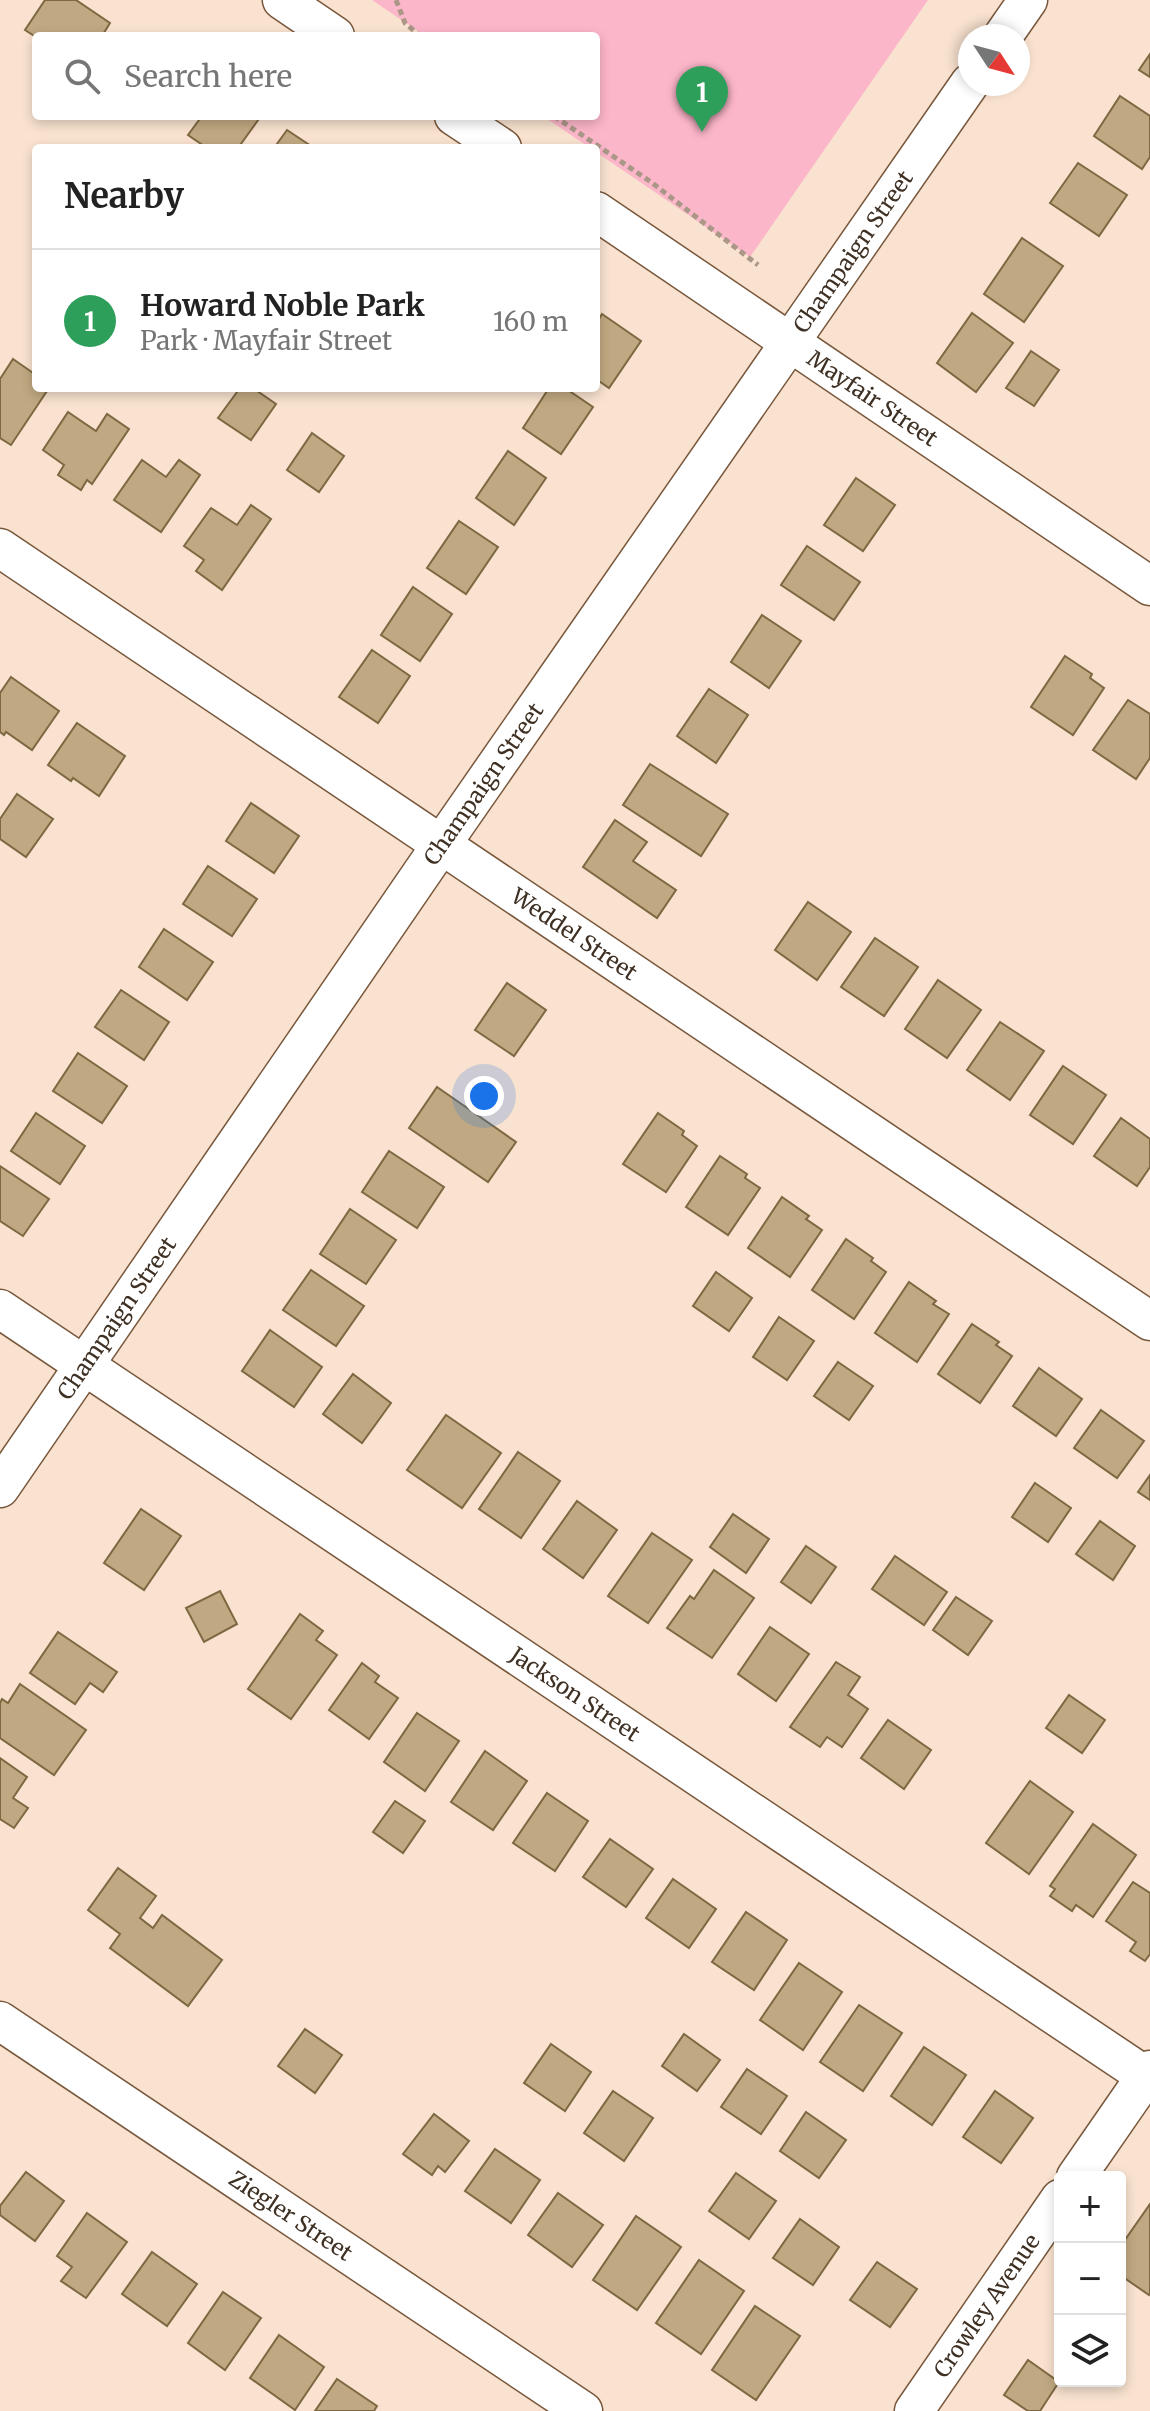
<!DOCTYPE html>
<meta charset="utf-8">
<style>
body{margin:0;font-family:Merriweather,serif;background:#f6f6f6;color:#222}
.controls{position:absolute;right:24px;bottom:24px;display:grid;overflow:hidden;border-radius:8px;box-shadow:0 4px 12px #0003}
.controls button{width:72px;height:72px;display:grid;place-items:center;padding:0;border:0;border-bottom:2px solid #e0e0e0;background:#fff;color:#222;font:40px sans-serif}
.compass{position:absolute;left:958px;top:24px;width:72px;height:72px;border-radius:50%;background:#fff;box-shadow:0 4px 12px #0003;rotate:126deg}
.you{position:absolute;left:484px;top:1096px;width:28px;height:28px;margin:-20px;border:6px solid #fff;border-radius:50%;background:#1a73e8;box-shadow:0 0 0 12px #1a73e833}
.badge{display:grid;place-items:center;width:52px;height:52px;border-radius:50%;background:#d93025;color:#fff;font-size:26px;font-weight:700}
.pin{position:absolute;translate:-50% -66px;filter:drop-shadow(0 2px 4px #0008)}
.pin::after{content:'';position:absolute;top:42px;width:28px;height:24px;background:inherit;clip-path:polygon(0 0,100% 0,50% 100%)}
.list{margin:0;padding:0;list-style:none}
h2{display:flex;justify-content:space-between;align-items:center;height:104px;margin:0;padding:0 32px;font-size:34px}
h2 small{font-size:26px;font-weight:400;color:#767676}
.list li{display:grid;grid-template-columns:52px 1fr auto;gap:24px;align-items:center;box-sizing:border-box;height:144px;padding:0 32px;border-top:2px solid #e0e0e0}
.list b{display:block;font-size:30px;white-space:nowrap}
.list p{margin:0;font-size:26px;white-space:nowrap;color:#767676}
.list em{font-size:26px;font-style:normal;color:#767676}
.icon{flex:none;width:44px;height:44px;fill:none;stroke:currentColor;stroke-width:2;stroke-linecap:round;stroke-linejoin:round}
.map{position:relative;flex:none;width:1150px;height:2411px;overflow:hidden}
.search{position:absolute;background:#fff;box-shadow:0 4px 12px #0003;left:32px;top:32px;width:568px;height:88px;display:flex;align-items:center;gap:20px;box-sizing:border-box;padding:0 28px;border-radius:8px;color:#767676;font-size:30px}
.panel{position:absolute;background:#fff;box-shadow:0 4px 12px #0003;left:32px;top:144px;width:568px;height:248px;border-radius:8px}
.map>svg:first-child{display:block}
.green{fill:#fcb6c9}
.building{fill:#c0a982;stroke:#7d6842;stroke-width:2}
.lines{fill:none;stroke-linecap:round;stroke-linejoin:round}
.minor-casing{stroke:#78573b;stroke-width:41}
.path{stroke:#aa9787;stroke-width:5;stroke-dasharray:6 4;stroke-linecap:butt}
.minor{stroke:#fff;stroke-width:38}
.labels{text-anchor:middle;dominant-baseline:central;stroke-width:7;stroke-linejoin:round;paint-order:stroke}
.street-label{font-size:22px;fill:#3f3024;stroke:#f9e2cf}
</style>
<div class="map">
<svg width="1150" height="2411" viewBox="0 0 1150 2411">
<rect width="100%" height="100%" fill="#f9e2cf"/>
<polygon class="green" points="372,0 928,0 750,257 596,152 596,148 590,148 543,116 596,116 596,36 425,36"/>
<g class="building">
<polygon points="45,0 76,0 110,23 102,36 36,37 25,30"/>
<polygon points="1150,54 1150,77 1139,70"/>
<polygon points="1120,96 1150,116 1150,157 1142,169 1094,136"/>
<polygon points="202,116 261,116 238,148 207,148 188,135"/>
<polygon points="287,130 314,148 274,148"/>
<polygon points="1078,163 1127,195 1099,236 1050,203"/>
<polygon points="1022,238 1063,266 1024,322 984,294"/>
<polygon points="972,313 1013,343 976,392 937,363"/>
<polygon points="602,314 641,341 609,388 596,379 596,324"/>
<polygon points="1031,351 1059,370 1034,406 1006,388"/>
<polygon points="13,359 36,375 36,388 49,388 11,445 0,438 0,379"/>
<polygon points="240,388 253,388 276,404 251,440 218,418"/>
<polygon points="549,388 565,388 593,407 561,454 523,428"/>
<polygon points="68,412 96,431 107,414 129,429 92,484 87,480 81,490 58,475 64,465 43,450"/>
<polygon points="312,433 344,456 319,492 287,470"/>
<polygon points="508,451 546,478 514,525 476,498"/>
<polygon points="142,460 166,477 179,460 200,475 161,532 114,500"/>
<polygon points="856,478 895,505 863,551 824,525"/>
<polygon points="251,505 271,519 222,590 196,571 204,560 184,546 211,508 237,525"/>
<polygon points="459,521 498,547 466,594 427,568"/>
<polygon points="807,546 860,582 834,620 781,585"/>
<polygon points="413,587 452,614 420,661 381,635"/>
<polygon points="762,615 801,641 769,688 731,662"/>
<polygon points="372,650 410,676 378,723 339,697"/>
<polygon points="1065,656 1092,674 1090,678 1104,688 1073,735 1031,707"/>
<polygon points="11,677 59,711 32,750 6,732 4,735 0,732 0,693"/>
<polygon points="709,689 748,715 716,763 677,736"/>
<polygon points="1128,700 1150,714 1150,758 1136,779 1093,750"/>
<polygon points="77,723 125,756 99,796 73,778 71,781 48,765"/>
<polygon points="650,764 728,814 701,856 623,805"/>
<polygon points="17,794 53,819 26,857 0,839 0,819"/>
<polygon points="251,803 299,836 274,873 226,841"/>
<polygon points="615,820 647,842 633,861 676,890 657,918 583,867"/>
<polygon points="208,866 257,899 232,936 183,904"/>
<polygon points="808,902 851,932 817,980 775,950"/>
<polygon points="164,929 213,962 187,1000 139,967"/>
<polygon points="875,938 918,967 884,1016 841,987"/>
<polygon points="938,980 981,1010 947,1058 905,1029"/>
<polygon points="507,983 546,1010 514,1056 475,1030"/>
<polygon points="121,990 169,1022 144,1060 95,1027"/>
<polygon points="1000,1022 1044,1051 1010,1100 967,1070"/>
<polygon points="78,1053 127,1086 102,1123 53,1091"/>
<polygon points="1063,1066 1106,1095 1073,1144 1030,1115"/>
<polygon points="437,1087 516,1142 488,1182 409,1128"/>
<polygon points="36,1113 85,1146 60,1184 11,1151"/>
<polygon points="658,1113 684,1131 682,1135 697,1146 666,1192 623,1164"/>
<polygon points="1121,1118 1150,1139 1150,1167 1137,1186 1094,1156"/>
<polygon points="389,1151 444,1187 417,1228 362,1192"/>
<polygon points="720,1156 747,1174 745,1178 760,1188 728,1235 686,1207"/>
<polygon points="0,1166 49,1199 23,1236 0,1221"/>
<polygon points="782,1197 809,1216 806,1219 822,1230 790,1277 748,1248"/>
<polygon points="350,1209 396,1240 366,1284 320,1254"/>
<polygon points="846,1239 873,1258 871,1261 886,1272 854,1319 812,1290"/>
<polygon points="311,1270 364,1306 336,1346 283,1310"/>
<polygon points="716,1272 752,1298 729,1331 693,1306"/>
<polygon points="909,1282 936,1301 933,1304 949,1314 917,1362 875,1333"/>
<polygon points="779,1317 814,1341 787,1380 753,1357"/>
<polygon points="972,1324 999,1342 996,1345 1012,1356 980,1403 938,1374"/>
<polygon points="270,1330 322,1367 294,1407 242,1371"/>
<polygon points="838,1362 873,1386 849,1420 814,1396"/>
<polygon points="1039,1368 1082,1399 1056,1436 1013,1406"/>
<polygon points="353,1374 391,1403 362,1443 323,1414"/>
<polygon points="1101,1410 1144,1441 1117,1478 1074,1448"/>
<polygon points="446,1415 501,1453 462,1508 407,1470"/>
<polygon points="518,1452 560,1481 521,1538 479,1509"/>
<polygon points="1150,1475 1150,1500 1138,1492"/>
<polygon points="1035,1483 1071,1508 1048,1542 1012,1517"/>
<polygon points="577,1501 617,1530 583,1578 543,1549"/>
<polygon points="141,1509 181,1536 144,1590 104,1563"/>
<polygon points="733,1514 769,1539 746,1573 710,1547"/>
<polygon points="1100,1521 1135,1546 1113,1580 1076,1554"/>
<polygon points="652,1533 692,1560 648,1623 608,1596"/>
<polygon points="806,1546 836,1567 811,1603 781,1582"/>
<polygon points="895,1556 947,1592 924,1625 872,1589"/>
<polygon points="714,1570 754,1598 712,1658 667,1628 690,1596 694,1599"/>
<polygon points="220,1591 237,1624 204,1642 186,1608"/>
<polygon points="956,1597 992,1621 968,1655 933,1630"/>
<polygon points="300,1614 323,1631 316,1640 337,1655 291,1719 248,1689"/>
<polygon points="770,1627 809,1654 776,1701 738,1674"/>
<polygon points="58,1632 117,1672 103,1692 90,1683 75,1704 30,1673"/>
<polygon points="836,1662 860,1677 848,1695 868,1709 842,1747 827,1737 820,1747 790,1727"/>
<polygon points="362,1663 379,1676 375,1682 398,1698 369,1739 329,1710"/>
<polygon points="20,1684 86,1730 54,1775 0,1738 0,1703 2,1699 8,1703"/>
<polygon points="1069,1695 1105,1720 1082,1753 1046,1728"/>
<polygon points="417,1713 459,1741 425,1791 384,1762"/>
<polygon points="888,1720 931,1750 904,1789 861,1758"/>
<polygon points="485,1751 527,1781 493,1830 451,1802"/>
<polygon points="0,1758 27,1777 13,1798 28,1808 14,1828 0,1819"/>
<polygon points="1030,1781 1073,1812 1029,1874 986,1843"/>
<polygon points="547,1793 588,1821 555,1871 513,1843"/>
<polygon points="395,1801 425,1821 403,1853 373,1832"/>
<polygon points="1093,1824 1136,1855 1093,1917 1076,1905 1072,1911 1050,1896 1055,1889 1050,1886"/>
<polygon points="610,1839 653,1869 626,1907 583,1877"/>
<polygon points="118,1868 156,1896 140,1918 153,1928 162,1915 222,1960 188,2006 110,1948 120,1934 88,1910"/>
<polygon points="673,1879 716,1909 689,1948 646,1918"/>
<polygon points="1133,1882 1150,1893 1150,1954 1145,1961 1130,1951 1136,1942 1106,1921"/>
<polygon points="746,1912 787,1940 754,1990 712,1962"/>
<polygon points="799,1963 842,1992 803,2050 760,2020"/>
<polygon points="859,2005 902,2033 863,2091 820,2062"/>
<polygon points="305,2029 342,2055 315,2093 278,2066"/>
<polygon points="684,2034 720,2060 697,2091 662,2066"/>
<polygon points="551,2044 591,2072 565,2111 524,2083"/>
<polygon points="924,2047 966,2075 932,2125 891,2096"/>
<polygon points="747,2069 787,2096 761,2134 721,2107"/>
<polygon points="613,2091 653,2118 624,2161 584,2133"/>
<polygon points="995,2091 1033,2118 1001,2163 963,2137"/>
<polygon points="806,2112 846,2140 819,2178 780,2151"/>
<polygon points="434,2114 469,2141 445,2172 438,2166 432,2175 403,2154"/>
<polygon points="495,2149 540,2180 511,2223 465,2191"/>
<polygon points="26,2172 64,2201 35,2241 0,2215 0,2206"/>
<polygon points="736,2173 776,2201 749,2239 709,2211"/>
<polygon points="558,2193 603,2225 572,2267 528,2235"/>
<polygon points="1150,2204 1150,2293 1149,2295 1120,2275 1120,2247"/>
<polygon points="87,2213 127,2242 86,2298 61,2281 72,2267 57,2256"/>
<polygon points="636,2216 681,2247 637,2310 593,2280"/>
<polygon points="800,2219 839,2247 813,2285 773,2258"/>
<polygon points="152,2252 197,2284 167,2326 122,2294"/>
<polygon points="699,2260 744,2291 701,2354 656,2323"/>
<polygon points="877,2262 917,2289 890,2327 850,2300"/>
<polygon points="223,2292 261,2318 225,2370 188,2343"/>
<polygon points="755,2306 800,2336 756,2400 712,2370"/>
<polygon points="279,2335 324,2367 295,2410 250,2378"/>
<polygon points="1028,2360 1059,2382 1040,2411 1028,2411 1004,2395"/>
<polygon points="337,2379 377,2406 374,2411 315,2411"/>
</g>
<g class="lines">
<g class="minor-casing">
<g id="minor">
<polyline points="282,0 335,36"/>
<polyline points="1003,36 1028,0"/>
<polyline points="454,116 502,148"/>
<path id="s1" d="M596,211l554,375"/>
<path id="s2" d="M0,548l1150,773"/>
<path id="s3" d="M0,1309l1150,770"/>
<path id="s4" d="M0,1488l441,-643 529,-762"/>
<path id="s5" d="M0,2021l583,390"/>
<polyline points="1076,2177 1150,2070"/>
<path id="s6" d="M914,2411l146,-212"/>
</g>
</g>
<g class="path">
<polyline points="396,0 405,23 420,36"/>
<polyline points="554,116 651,182 758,265"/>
</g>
<use href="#minor" class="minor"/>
</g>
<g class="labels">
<g class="street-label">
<text stroke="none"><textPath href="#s4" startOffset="1502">Champaign Street</textPath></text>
<text stroke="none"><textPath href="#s1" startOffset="334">Mayfair Street</textPath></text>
<text stroke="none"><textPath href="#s4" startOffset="854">Champaign Street</textPath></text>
<text stroke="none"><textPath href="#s2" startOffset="692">Weddel Street</textPath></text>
<text stroke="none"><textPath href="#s4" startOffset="206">Champaign Street</textPath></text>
<text stroke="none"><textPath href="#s3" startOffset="692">Jackson Street</textPath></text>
<text stroke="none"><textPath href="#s5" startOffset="350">Ziegler Street</textPath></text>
<text stroke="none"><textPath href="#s6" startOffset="128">Crowley Avenue</textPath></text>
</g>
</g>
</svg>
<div class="controls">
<button>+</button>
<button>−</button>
<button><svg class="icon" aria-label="layers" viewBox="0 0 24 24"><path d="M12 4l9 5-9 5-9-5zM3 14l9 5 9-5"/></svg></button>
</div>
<svg class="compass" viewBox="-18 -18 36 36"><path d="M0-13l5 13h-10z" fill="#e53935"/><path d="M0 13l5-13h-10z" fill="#767676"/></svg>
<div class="you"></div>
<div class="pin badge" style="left:702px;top:132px;background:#2e9e5b">1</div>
<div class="search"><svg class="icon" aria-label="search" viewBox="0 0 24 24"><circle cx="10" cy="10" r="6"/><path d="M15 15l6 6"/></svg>Search here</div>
<section class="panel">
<h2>Nearby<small></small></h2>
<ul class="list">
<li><span class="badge" style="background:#2e9e5b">1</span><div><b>Howard Noble Park</b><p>Park · Mayfair Street</p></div><em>160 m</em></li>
</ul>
</section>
</div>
